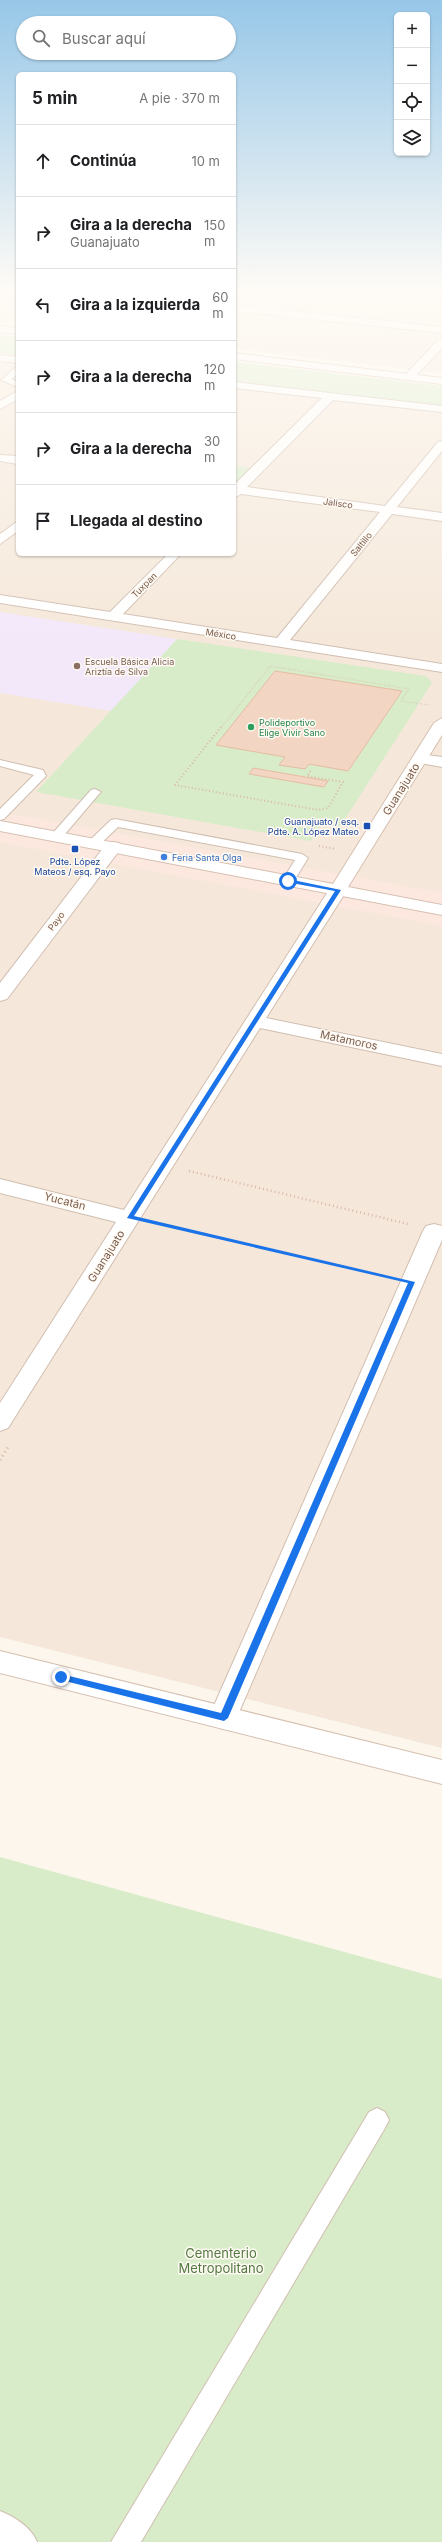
<!DOCTYPE html>
<html lang="es">
<meta charset="utf-8">
<style>
body{margin:0;font-family:Inter,sans-serif;background:#f6f6f6;color:#202124}
.controls{position:absolute;right:12px;top:12px;display:grid;overflow:hidden;border-radius:6px;box-shadow:0 1px 3px #0004}
.controls button{width:36px;height:36px;display:grid;place-items:center;padding:0;border:0;border-bottom:1px solid #e0e0e0;background:#fff;color:#202124;font:20px sans-serif}
.stop{position:absolute;width:12px;height:12px;margin:-9px;border:3px solid #1a73e8;border-radius:50%;background:#fff}
.stop.end{background:#1a73e8;border-color:#fff;box-shadow:0 1px 4px #0008}
.list{margin:0;padding:0;list-style:none}
h2{display:flex;justify-content:space-between;align-items:center;height:52px;margin:0;padding:0 16px;font-size:17px}
h2 small{font-size:13px;font-weight:400;color:#757577}
.list li{display:grid;grid-template-columns:26px 1fr auto;gap:12px;align-items:center;box-sizing:border-box;height:72px;padding:0 16px;border-top:1px solid #e0e0e0}
.list b{display:block;font-size:15px;white-space:nowrap}
.list p{margin:0;font-size:13px;white-space:nowrap;color:#757577}
.list em{font-size:13px;font-style:normal;color:#757577}
.icon{flex:none;width:22px;height:22px;fill:none;stroke:currentColor;stroke-width:2;stroke-linecap:round;stroke-linejoin:round}
.map{position:relative;flex:none;width:442px;height:2542px;overflow:hidden}
.search{position:absolute;background:#fff;box-shadow:0 1px 3px #0004;left:16px;top:16px;width:220px;height:44px;display:flex;align-items:center;gap:10px;box-sizing:border-box;padding:0 14px;border-radius:22px;color:#757577;font-size:15px}
.panel{position:absolute;background:#fff;box-shadow:0 1px 3px #0004;left:16px;top:72px;width:220px;height:484px;border-radius:6px}
.map>svg:first-child{display:block}
.residential{fill:#f5e8da}
.commercial{fill:#fde8e0}
.education{fill:#f3e8fa}
.green{fill:#d8ecc9}
.building{fill:#f3d5c3;stroke:#e6bba3}
.lines{fill:none;stroke-linecap:round;stroke-linejoin:round}
.lane-casing{stroke:#d1beb0;stroke-width:2}
.street-casing{stroke:#d1beb0;stroke-width:2}
.secondary-casing{stroke:#d6c0b0;stroke-width:2}
.path-far3{stroke:#d9b8a5;stroke-width:1.5;stroke-dasharray:0.5 2;stroke-linecap:butt}
.path-far2{stroke:#d9b8a5;stroke-width:2;stroke-dasharray:1 2.5;stroke-linecap:butt}
.path-far1{stroke:#d9b8a5;stroke-width:2.5;stroke-dasharray:1 3;stroke-linecap:butt}
.path{stroke:#d9b8a5;stroke-width:3;stroke-dasharray:1 3.5;stroke-linecap:butt}
.lane{fill:#fff;fill-rule:evenodd}
.street{fill:#fff;fill-rule:evenodd}
.secondary{fill:#fff;fill-rule:evenodd}
.route{fill:#1a73e8}
.education-dot{fill:#8d6e63;stroke:#fffaf3;stroke-width:1.5}
.leisure-dot{fill:#2e9e5b;stroke:#fffaf3;stroke-width:1.5}
.transit-dot{fill:#1a4fb4;stroke:#fffaf3;stroke-width:1.5}
.shop-dot{fill:#3f7fe0;stroke:#fffaf3;stroke-width:1.5}
.labels{text-anchor:middle;dominant-baseline:central;stroke-width:3;stroke-linejoin:round;paint-order:stroke}
.far-street-label{font-size:9px;fill:#7a5c4d;stroke:#fffaf3}
.far-education-label{font-size:9px;fill:#785e54;stroke:#fffaf3;text-anchor:start}
.far-leisure-label{font-size:9px;fill:#27864d;stroke:#fffaf3;text-anchor:start}
.far-transit-label{font-size:9px;fill:#164399;stroke:#fffaf3;text-anchor:end}
.far-shop-label{font-size:9px;fill:#366cbe;stroke:#fffaf3;text-anchor:start}
.street-label{font-size:11px;fill:#7a5c4d;stroke:#fffaf3}
.near-park-label{font-size:13px;fill:#537a41;stroke:#fffaf3}
</style>
<div class="map">
<svg width="442" height="2542" viewBox="0 0 442 2542">
<rect width="100%" height="100%" fill="#fdf6ec"/>
<g class="residential">
<polygon points="0,287 18,287 18,324 0,322"/>
<polygon points="234,287 442,287 442,373 234,349"/>
<polygon points="0,353 18,355 18,554 234,554 234,381 442,406 442,1748 0,1637"/>
</g>
<polygon class="commercial" points="0,812 442,893 442,926 0,842"/>
<polygon class="education" points="0,612 177,639 112,711 0,693"/>
<g class="green">
<polygon points="0,335 18,337 18,355 0,353"/>
<polygon points="234,362 442,386 442,406 234,381"/>
<polygon points="234,466 253,468 234,487"/>
<polygon points="177,639 426,676 432,683 340,827 321,825 311,841 36,792"/>
<polygon points="0,1857 442,1979 442,2542 0,2542"/>
</g>
<g class="building">
<polygon points="275,671 402,691 348,771 309,764 305,769 279,765 285,757 216,745"/>
<polygon points="253,768 328,781 324,787 249,774"/>
</g>
<g class="lines">
<g class="lane-casing">
<g id="lane">
<polygon points="15,368 18,368 18,374 11,379 18,382 18,387 1,380"/>
<polygon points="0,760 43,770 46,776 4,819 0,820 0,809 34,775 0,766"/>
<polygon points="95,789 101,792 99,794 60,840 52,840 52,834 91,790"/>
<polygon points="115,819 302,854 308,858 292,884 288,885 282,881 295,860 118,827 97,847 89,847 89,841 111,820"/>
<polygon points="377,2108 385,2112 389,2120 385,2128 141,2542 111,2542 369,2112"/>
<path d="M0,2511c15,6 31,16 37,31h-37z"/>
</g>
</g>
<g class="street-casing">
<g id="street">
<polygon points="414,287 442,287 442,293"/>
<polygon points="234,305 442,327 442,333 234,311"/>
<polygon points="442,339 442,348 413,379 405,379 405,375 438,340"/>
<polygon points="0,355 18,357 18,363 0,361"/>
<polygon points="234,382 442,406 442,412 333,400 247,487 385,506 438,442 442,441 442,451 397,507 442,513 442,521 392,514 290,640 442,664 442,672 0,603 0,595 110,612 168,554 181,554 123,614 277,638 380,512 241,494 234,498 234,485 322,398 234,388"/>
<polygon points="18,391 18,399 0,409 0,401"/>
<polygon points="0,455 18,456 18,464 0,461"/>
<polygon points="18,521 18,531 0,544 0,534"/>
<polygon points="420,754 442,757 442,767 415,762 412,759 415,756"/>
<polygon points="113,842 119,843 121,847 119,851 7,999 0,1001 0,983 107,843"/>
<polygon points="338,885 344,886 347,890 266,1018 442,1054 442,1066 260,1028 8,1428 0,1431 0,1403 116,1222 0,1193 0,1179 124,1210 329,890 332,886"/>
<polygon points="434,1224 442,1226 442,1240 237,1717 233,1725 223,1729 213,1725 209,1717 423,1231 426,1226"/>
</g>
</g>
<g class="secondary-casing">
<g id="secondary">
<polygon points="0,326 18,328 18,334 0,332"/>
<polygon points="234,353 442,378 442,384 234,359"/>
<polygon points="442,718 442,735 348,887 442,905 442,915 0,831 0,821 333,884 434,723"/>
<polygon points="0,1651 442,1760 442,1784 0,1673"/>
</g>
</g>
<polyline class="path-far3" points="221,728 270,666 409,689 401,701 430,705"/>
<g class="path-far2">
<polyline points="221,727 175,785 318,810 328,808 343,782 307,776 312,769"/>
<polyline points="319,846 336,849"/>
</g>
<g class="path-far1">
<polyline points="189,1171 408,1224"/>
<polyline points="156,1223 385,1276"/>
</g>
<polyline class="path" points="0,1460 8,1447"/>
<use href="#lane" class="lane"/>
<use href="#street" class="street"/>
<use href="#secondary" class="secondary"/>
</g>
<linearGradient id="sky" x2="0" y2="1"><stop stop-color="#97c7e8"/><stop offset="0.45" stop-color="#fefbf6"/><stop offset="1" stop-color="#fefbf6" stop-opacity="0"/></linearGradient>
<rect width="442" height="643" fill="url(#sky)"/>
<polygon class="route" points="288,879 341,890 134,1216 415,1282 228,1718 224,1721 61,1680 57,1677 61,1674 221,1713 408,1283 127,1218 335,891 286,882"/>
<circle class="education-dot" cx="77" cy="666" r="4"/>
<circle class="leisure-dot" cx="251" cy="727" r="4"/>
<g class="transit-dot">
<rect x="363" y="822" width="8" height="8" rx="2"/>
<rect x="71" y="845" width="8" height="8" rx="2"/>
</g>
<circle class="shop-dot" cx="164" cy="857" r="4"/>
<g class="labels">
<g class="far-street-label">
<text transform="translate(338 503) rotate(8)">Jalisco</text>
<text transform="translate(361 544) rotate(-51)">Saltillo</text>
<text transform="translate(144 585) rotate(-45)">Tuxpan</text>
<text transform="translate(221 634) rotate(9)">México</text>
<text transform="translate(56 921) rotate(-53)">Payo</text>
</g>
<g class="far-education-label">
<text x="85" y="661">Escuela Básica Alicia<tspan x="85" dy="10">Ariztía de Silva</tspan></text>
</g>
<g class="far-leisure-label">
<text x="259" y="722">Polideportivo<tspan x="259" dy="10">Elige Vivir Sano</tspan></text>
</g>
<g class="far-transit-label">
<text x="359" y="821">Guanajuato / esq.<tspan x="359" dy="10">Pdte. A. López Mateo</tspan></text>
<text x="75" y="861" text-anchor="middle">Pdte. López<tspan x="75" dy="10">Mateos / esq. Payo</tspan></text>
</g>
<g class="far-shop-label">
<text x="172" y="857">Feria Santa Olga</text>
</g>
<g class="street-label">
<text transform="translate(401 789) rotate(-58)">Guanajuato</text>
<text transform="translate(349 1040) rotate(12)">Matamoros</text>
<text transform="translate(65 1201) rotate(14)">Yucatán</text>
<text transform="translate(106 1256) rotate(-58)">Guanajuato</text>
</g>
<g class="near-park-label">
<text x="221" y="2253">Cementerio<tspan x="221" dy="15">Metropolitano</tspan></text>
</g>
</g>
</svg>
<div class="controls">
<button>+</button>
<button>−</button>
<button><svg class="icon" aria-label="locate" viewBox="0 0 24 24"><circle cx="12" cy="12" r="6"/><path d="M12 2v4M12 18v4M2 12h4M18 12h4"/></svg></button>
<button><svg class="icon" aria-label="layers" viewBox="0 0 24 24"><path d="M12 4l9 5-9 5-9-5zM3 14l9 5 9-5"/></svg></button>
</div>
<div class="stop" style="left:288px;top:881px"></div>
<div class="stop end" style="left:61px;top:1677px"></div>
<div class="search"><svg class="icon" aria-label="search" viewBox="0 0 24 24"><circle cx="10" cy="10" r="6"/><path d="M15 15l6 6"/></svg>Buscar aquí</div>
<section class="panel">
<h2>5 min<small>A pie · 370 m</small></h2>
<ul class="list">
<li><svg class="icon" aria-label="ahead" viewBox="0 0 24 24"><path d="M12 20V5M6 11l6-6 6 6"/></svg><div><b>Continúa</b></div><em>10 m</em></li>
<li><svg class="icon" aria-label="right" viewBox="0 0 24 24"><path d="M7 20v-9h11M14 6l5 5-5 5"/></svg><div><b>Gira a la derecha</b><p>Guanajuato</p></div><em>150 m</em></li>
<li><svg class="icon" aria-label="left" viewBox="0 0 24 24"><path d="M17 20v-9H6M10 6l-5 5 5 5"/></svg><div><b>Gira a la izquierda</b></div><em>60 m</em></li>
<li><svg class="icon" aria-label="right" viewBox="0 0 24 24"><path d="M7 20v-9h11M14 6l5 5-5 5"/></svg><div><b>Gira a la derecha</b></div><em>120 m</em></li>
<li><svg class="icon" aria-label="right" viewBox="0 0 24 24"><path d="M7 20v-9h11M14 6l5 5-5 5"/></svg><div><b>Gira a la derecha</b></div><em>30 m</em></li>
<li><svg class="icon" aria-label="arrive" viewBox="0 0 24 24"><path d="M6 21V4h12l-3 4 3 4H6"/></svg><div><b>Llegada al destino</b></div></li>
</ul>
</section>
</div>
